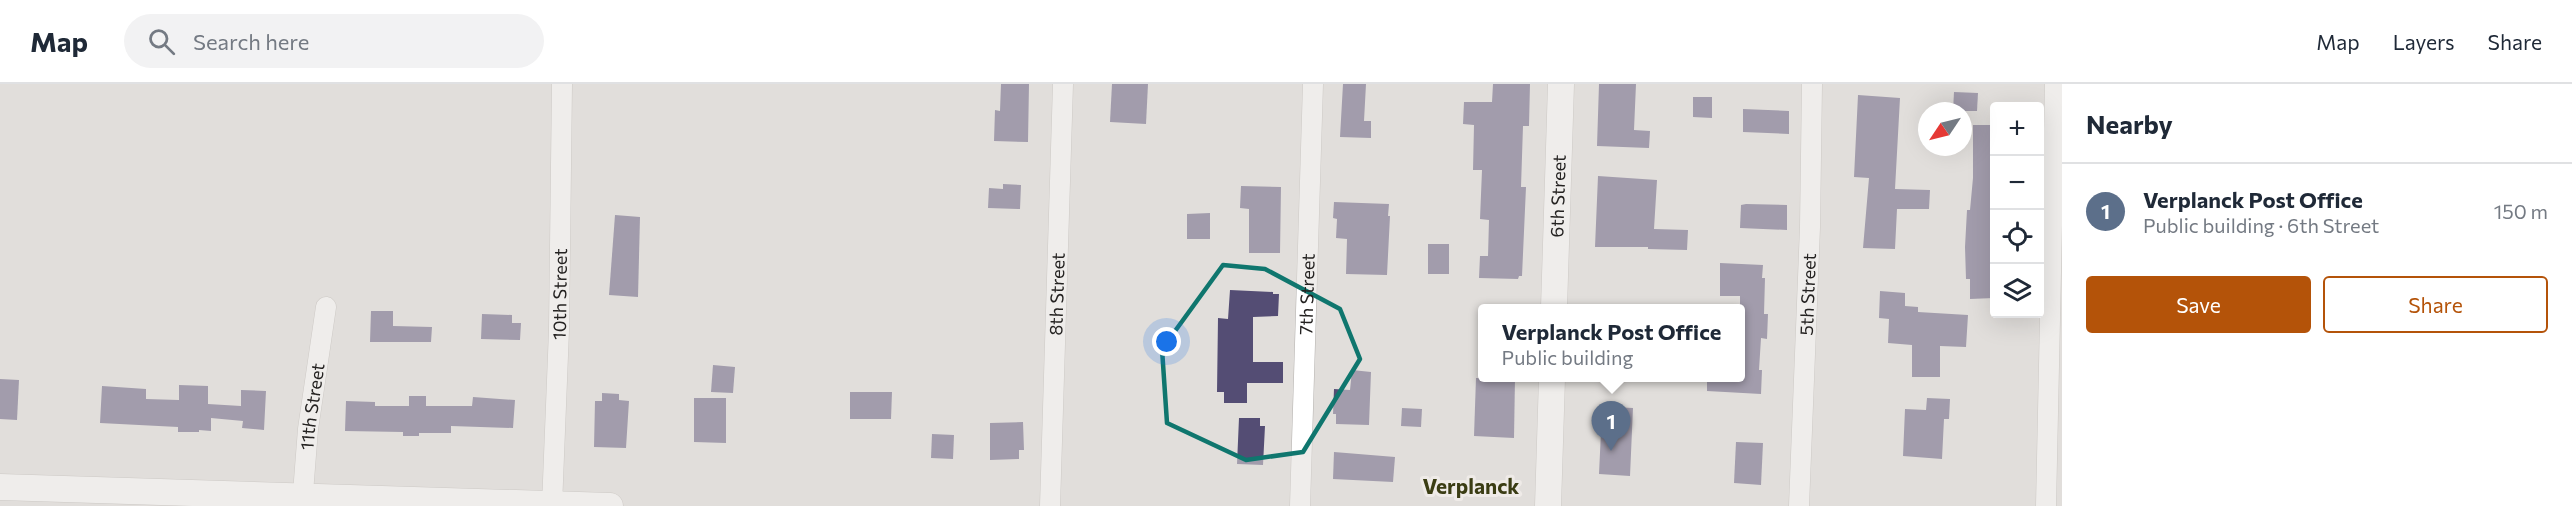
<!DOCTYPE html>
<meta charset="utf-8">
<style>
body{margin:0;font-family:Commissioner,sans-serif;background:#f2f2f3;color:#1f2937}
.controls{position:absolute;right:18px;top:18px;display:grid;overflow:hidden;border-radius:6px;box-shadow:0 6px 24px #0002}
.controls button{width:54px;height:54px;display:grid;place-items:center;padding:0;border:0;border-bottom:2px solid #e0e1e3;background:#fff;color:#1f2937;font:30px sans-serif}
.compass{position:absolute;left:1918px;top:18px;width:54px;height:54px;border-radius:50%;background:#fff;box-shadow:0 6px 24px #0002;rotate:235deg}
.you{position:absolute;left:1167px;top:258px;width:21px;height:21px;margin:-15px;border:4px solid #fff;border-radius:50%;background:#1a73e8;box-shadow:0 0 0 9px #1a73e833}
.badge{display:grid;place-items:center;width:39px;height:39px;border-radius:50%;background:#b45309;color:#fff;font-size:20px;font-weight:700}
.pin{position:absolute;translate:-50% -50px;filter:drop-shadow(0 2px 3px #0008)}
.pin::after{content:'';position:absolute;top:32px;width:21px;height:18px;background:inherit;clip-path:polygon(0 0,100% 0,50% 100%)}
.popup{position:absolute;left:1478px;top:220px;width:267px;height:78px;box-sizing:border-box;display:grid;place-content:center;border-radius:6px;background:#fff;filter:drop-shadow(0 2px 4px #0005);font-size:20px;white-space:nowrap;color:#747a83}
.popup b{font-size:22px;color:#1f2937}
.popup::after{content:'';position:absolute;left:50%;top:100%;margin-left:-12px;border:12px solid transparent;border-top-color:#fff}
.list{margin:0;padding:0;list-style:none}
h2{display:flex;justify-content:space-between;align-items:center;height:78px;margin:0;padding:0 24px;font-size:26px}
h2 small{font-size:20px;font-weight:400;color:#747a83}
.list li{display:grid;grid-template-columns:39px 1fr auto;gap:18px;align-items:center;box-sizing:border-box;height:96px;padding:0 24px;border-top:2px solid #e0e1e3}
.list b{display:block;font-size:22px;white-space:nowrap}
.list p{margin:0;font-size:20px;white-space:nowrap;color:#747a83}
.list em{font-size:20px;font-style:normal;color:#747a83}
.actions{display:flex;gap:12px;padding:18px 24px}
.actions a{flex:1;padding:14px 0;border:2px solid #b45309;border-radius:6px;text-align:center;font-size:21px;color:#b45309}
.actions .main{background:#b45309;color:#fff}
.icon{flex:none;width:33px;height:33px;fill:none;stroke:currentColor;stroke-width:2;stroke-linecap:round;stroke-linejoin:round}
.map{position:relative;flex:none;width:2062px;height:422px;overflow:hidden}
header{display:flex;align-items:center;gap:36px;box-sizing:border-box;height:84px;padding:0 30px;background:#fff;border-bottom:2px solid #e0e1e3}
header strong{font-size:28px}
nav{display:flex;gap:33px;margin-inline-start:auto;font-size:21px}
.search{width:420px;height:54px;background:#f2f2f3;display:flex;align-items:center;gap:15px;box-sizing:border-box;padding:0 21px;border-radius:33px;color:#747a83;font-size:22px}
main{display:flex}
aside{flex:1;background:#fff}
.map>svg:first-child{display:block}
.building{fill:#544d74}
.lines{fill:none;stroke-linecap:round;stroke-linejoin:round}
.minor-casing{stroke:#b3b0ad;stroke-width:21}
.tertiary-casing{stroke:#b3b0ad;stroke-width:27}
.minor{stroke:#fff;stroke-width:20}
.tertiary{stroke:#fff;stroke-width:26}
.marked{fill:none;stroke:#0f766e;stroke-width:4.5;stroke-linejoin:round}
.labels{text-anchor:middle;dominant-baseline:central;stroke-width:6;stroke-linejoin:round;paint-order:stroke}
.street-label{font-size:18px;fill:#242221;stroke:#efebe8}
.quarter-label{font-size:21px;font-weight:bold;fill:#3b3d14;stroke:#efebe8}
</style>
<header>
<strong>Map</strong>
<div class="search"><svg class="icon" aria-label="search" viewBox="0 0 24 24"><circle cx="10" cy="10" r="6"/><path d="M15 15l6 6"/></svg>Search here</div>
<nav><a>Map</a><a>Layers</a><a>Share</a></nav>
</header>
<main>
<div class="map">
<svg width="2062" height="422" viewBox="0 0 2062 422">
<rect width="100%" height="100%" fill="#e1dedb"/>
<g class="building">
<polygon points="1001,0 1029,0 1028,58 994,57 995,26 1000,27"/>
<polygon points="1112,0 1148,0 1146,40 1110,38"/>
<polygon points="1343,0 1366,0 1364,37 1371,37 1371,54 1340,53"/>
<polygon points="1493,0 1530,0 1529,42 1523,42 1521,103 1526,103 1522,192 1519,192 1518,195 1479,194 1480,172 1488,172 1489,136 1480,135 1482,86 1473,86 1474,41 1463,40 1464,18 1492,18"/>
<polygon points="1599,0 1636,0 1634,46 1650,47 1649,64 1597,62"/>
<polygon points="1954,8 1978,9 1977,27 1953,27"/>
<polygon points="1858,11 1900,14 1895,105 1930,106 1929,125 1897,125 1895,165 1863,164 1869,94 1854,93"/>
<polygon points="1693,13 1712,13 1712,34 1693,33"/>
<polygon points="1743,25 1789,27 1789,50 1743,48"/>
<polygon points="1973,41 1995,41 1992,162 1995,162 1994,214 1970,215 1970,195 1966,195 1965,163 1967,126 1970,126 1973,94"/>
<polygon points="1598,92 1657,96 1654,145 1688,146 1687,166 1648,165 1648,163 1595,163"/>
<polygon points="1003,100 1021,101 1020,125 988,124 989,104 1003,105"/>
<polygon points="1241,102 1281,103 1280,169 1249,169 1249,125 1240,124"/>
<polygon points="1334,118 1389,120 1388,132 1390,132 1387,191 1346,190 1347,155 1336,154 1337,135 1333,134"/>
<polygon points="1746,120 1787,121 1787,146 1740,144 1741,121"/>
<polygon points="1210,129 1210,155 1187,155 1187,130"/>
<polygon points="615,131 640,133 638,213 609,211"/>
<rect x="1428" y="160" width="21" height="30"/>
<polygon points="1720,179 1763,181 1762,194 1765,194 1764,230 1768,230 1767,255 1761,254 1759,286 1762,286 1761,310 1707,307 1707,294 1740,294 1740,212 1720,212"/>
<polygon points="1230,206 1273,208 1273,210 1279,210 1278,232 1253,233 1253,278 1283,278 1283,299 1247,299 1247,319 1224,319 1224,308 1217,308 1218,234 1228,235"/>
<polygon points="1880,207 1905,209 1905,222 1918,223 1918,228 1968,231 1966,263 1940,262 1940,293 1912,293 1912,261 1888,259 1889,235 1879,234"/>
<polygon points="371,227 393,227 393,242 432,243 431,258 370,258"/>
<polygon points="482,230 512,231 512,239 521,239 520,256 481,255"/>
<polygon points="713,281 735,283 733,309 711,308"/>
<polygon points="1352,286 1371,288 1369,341 1336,340 1336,330 1333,330 1334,305 1350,306"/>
<polygon points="1476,294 1515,294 1514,354 1474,352"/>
<polygon points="0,295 19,296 17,336 0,335"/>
<polygon points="179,301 208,302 208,320 241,322 241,306 266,307 264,346 242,344 243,337 211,334 211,347 199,346 199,348 178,348 178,343 100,339 102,302 146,305 146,315 179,316"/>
<polygon points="850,308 892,308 891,335 850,335"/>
<polygon points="602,309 619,310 619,316 629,317 626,364 594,363 595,317 602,317"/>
<polygon points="409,312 426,312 426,322 472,322 473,313 515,316 513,344 451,342 451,349 419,349 419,352 403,352 403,348 345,347 346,317 375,318 375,322 409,322"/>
<polygon points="694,314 726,314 726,359 694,358"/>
<polygon points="1927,314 1950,315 1949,335 1944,335 1942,375 1903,372 1905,325 1926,326"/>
<polygon points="1613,323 1633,324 1630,392 1599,390 1602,326 1613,326"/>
<polygon points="1402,324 1422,325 1421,343 1401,342"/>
<polygon points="1239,334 1260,334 1260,342 1265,342 1263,381 1237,380"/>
<polygon points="1023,338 1024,366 1019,366 1019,375 990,376 990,339"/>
<polygon points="932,350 954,351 953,375 931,374"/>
<polygon points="1736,358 1763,359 1761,401 1734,399"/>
<polygon points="1334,368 1395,373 1393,398 1333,395"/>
</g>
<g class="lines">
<g class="minor-casing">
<g id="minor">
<path id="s1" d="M302,422l6,-77 18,-122"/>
<path id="s2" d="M552,422l7,-176 3,-246"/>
<path id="s3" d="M1050,422l13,-422"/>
<path id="s4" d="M1300,422l13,-422"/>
<path id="s5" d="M1799,422l11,-279 2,-143"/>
<polyline points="2046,422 2055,0"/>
</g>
</g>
<g class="tertiary-casing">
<g id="tertiary">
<path id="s6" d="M1554,224l7,-224"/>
<polyline points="0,403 610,422"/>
<polyline points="1548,422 1552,294"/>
</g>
</g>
<use href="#minor" class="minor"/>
<use href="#tertiary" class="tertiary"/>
</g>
<path d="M0 0H2062V422H0ZM1223,181l42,4 75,40 20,50 -57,93 -57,8 -79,-37 -5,-74z" fill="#e1dedb" fill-opacity=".55" fill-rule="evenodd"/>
<path class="marked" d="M1223,181l42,4 75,40 20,50 -57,93 -57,8 -79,-37 -5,-74z"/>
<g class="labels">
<g class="street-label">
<text stroke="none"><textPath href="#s6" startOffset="112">6th Street</textPath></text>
<text stroke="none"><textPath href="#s2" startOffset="212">10th Street</textPath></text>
<text stroke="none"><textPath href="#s3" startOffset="212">8th Street</textPath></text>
<text stroke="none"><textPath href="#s4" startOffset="212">7th Street</textPath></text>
<text stroke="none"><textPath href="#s5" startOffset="212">5th Street</textPath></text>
<text stroke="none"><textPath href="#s1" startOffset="100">11th Street</textPath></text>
</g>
<g class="quarter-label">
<text x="1471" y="401">Verplanck</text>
</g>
</g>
</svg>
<div class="controls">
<button>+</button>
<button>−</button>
<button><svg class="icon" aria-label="locate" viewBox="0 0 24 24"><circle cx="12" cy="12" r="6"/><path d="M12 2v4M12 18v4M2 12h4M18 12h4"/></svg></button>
<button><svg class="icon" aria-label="layers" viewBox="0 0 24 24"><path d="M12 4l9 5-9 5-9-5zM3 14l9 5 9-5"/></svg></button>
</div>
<svg class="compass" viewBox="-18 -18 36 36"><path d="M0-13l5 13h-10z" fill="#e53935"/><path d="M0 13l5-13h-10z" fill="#747a83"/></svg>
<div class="you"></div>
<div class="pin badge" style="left:1611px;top:367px;background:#5c6f8a">1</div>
<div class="popup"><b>Verplanck Post Office</b>Public building</div>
</div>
<aside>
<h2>Nearby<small></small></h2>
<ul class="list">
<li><span class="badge" style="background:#5c6f8a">1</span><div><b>Verplanck Post Office</b><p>Public building · 6th Street</p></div><em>150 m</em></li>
</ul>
<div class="actions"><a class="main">Save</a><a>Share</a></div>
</aside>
</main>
